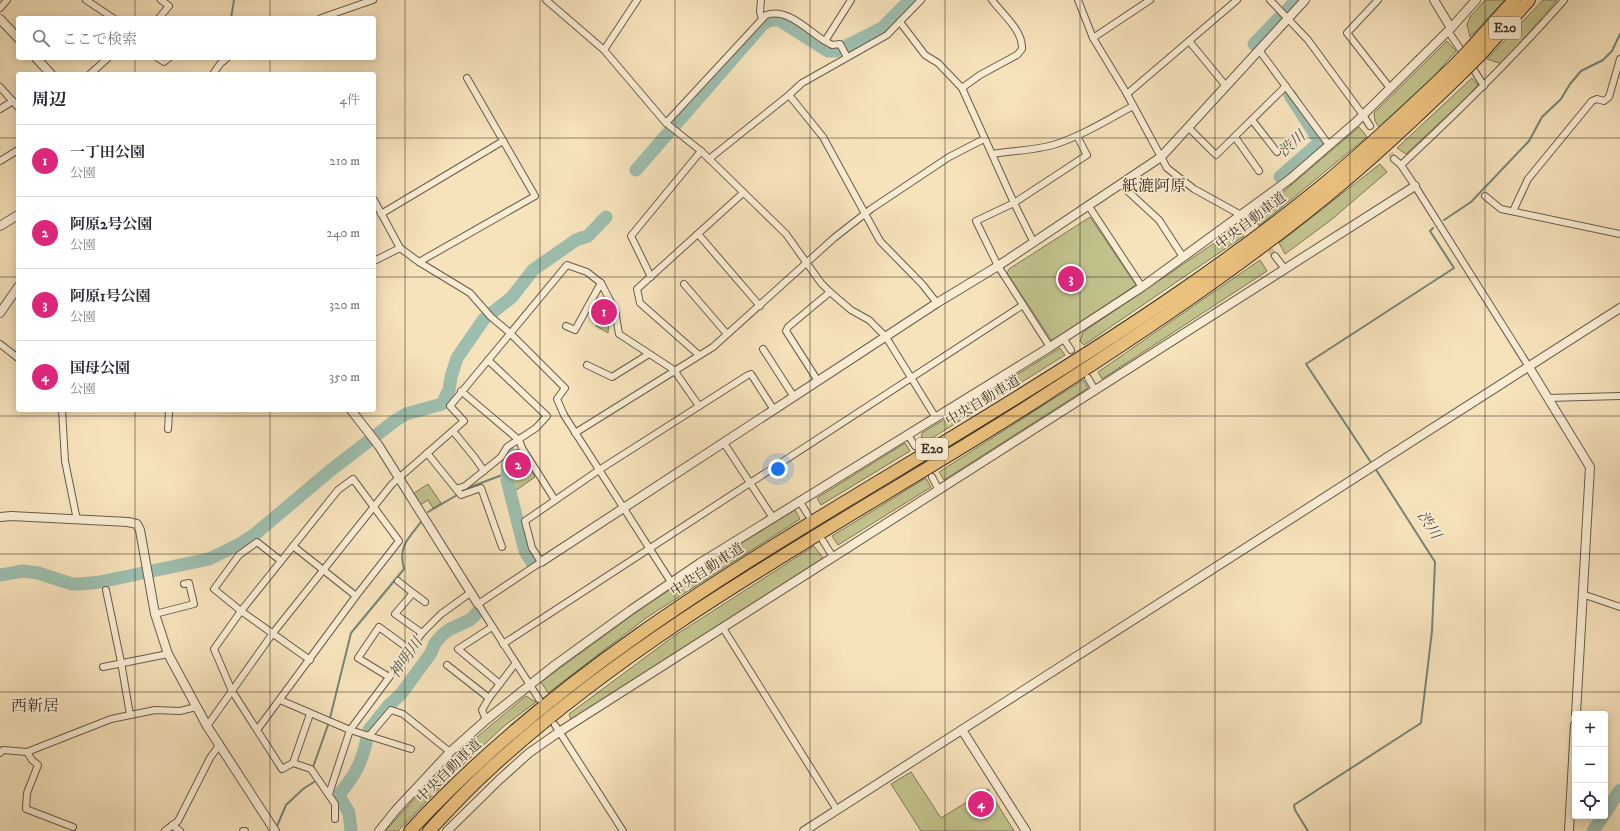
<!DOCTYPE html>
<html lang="ja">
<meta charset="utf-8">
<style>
body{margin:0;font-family:"IM FELL DW Pica","Noto Serif JP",serif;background:#f7f7f7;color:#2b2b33}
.controls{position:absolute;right:12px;bottom:12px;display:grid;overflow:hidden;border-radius:4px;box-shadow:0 2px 10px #0003}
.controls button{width:36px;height:36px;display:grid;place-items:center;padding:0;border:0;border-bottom:1px solid #e1e1e2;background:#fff;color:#2b2b33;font:20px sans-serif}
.you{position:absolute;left:778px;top:469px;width:14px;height:14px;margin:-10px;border:3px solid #fff;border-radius:50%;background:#1a73e8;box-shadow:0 0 0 6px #1a73e833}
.badge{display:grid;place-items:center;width:26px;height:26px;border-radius:50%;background:#db2777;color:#fff;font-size:13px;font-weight:700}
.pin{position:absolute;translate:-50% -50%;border:2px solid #fff;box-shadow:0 1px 4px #0006}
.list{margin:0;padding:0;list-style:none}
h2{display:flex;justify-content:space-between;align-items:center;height:52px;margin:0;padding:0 16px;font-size:17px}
h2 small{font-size:13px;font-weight:400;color:#7c7c81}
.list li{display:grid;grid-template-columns:26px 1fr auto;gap:12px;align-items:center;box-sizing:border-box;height:72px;padding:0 16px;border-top:1px solid #e1e1e2}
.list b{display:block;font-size:15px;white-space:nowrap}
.list p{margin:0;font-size:13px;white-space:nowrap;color:#7c7c81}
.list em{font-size:13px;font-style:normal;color:#7c7c81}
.icon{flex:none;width:22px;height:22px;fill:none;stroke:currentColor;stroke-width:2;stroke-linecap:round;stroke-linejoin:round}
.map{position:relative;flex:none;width:1620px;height:831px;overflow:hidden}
.search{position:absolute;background:#fff;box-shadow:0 2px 10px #0003;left:16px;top:16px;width:360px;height:44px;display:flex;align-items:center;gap:10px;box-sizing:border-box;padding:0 14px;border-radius:4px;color:#7c7c81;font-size:15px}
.panel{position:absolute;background:#fff;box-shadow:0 2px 10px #0003;left:16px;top:72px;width:360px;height:340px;border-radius:4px}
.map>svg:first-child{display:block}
.green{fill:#c2c28c;stroke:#7e7958}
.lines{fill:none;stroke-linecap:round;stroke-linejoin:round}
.stream{stroke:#758577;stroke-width:2}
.river{stroke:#9dbeae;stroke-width:13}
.minor-tunnel{stroke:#d0be9d;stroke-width:6;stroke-dasharray:6 3;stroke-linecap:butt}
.minor-casing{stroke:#695c4a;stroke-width:8}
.tertiary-casing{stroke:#695c4a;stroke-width:10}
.motorway-casing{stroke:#3a3025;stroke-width:14}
.minor{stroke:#f9ecd3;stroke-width:6}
.tertiary{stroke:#f9ecd3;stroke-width:8}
.motorway{stroke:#ebc17e;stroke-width:12}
.motorway-bridge-casing{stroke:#3a3025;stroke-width:14;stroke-linecap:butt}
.motorway-bridge{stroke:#ebc17e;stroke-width:12}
.grid{fill:none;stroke:#3a3025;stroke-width:1;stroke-opacity:0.55}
.labels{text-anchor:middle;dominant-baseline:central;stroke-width:3.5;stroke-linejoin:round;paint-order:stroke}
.shield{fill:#f9ecd3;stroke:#736859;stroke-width:1}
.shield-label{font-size:13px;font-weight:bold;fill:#3a3025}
.street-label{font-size:14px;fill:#3a3025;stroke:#f9ecd3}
.water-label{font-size:15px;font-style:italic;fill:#535447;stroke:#f9ecd3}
.quarter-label{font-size:16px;fill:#3a3025;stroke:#f9ecd3}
</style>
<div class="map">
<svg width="1620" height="831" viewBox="0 0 1620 831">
<rect width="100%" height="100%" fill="#f6e2bb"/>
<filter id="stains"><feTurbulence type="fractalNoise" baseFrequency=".005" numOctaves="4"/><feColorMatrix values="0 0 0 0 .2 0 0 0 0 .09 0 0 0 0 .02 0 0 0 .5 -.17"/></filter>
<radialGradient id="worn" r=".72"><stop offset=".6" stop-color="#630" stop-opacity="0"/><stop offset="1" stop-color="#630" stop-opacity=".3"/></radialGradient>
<g class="green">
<polygon points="1485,0 1505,0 1470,37 1467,25 1470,17"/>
<polygon points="1543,0 1557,0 1502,64 1487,59"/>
<polygon points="1447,41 1456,51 1434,76 1379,127 1375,121 1374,113"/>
<polygon points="1472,78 1478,85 1466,98 1406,154 1397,148"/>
<polygon points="1359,127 1367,137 1259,226 1254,212 1277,197"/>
<polygon points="1380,164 1387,172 1331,220 1285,254 1279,243"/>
<polygon points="1090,217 1136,285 1052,341 1007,273 1009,269"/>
<polygon points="1238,227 1244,236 1084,345 1080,341 1083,332"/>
<polygon points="1260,260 1267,271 1102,379 1098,372"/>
<polygon points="604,305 609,319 608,333 596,326"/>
<polygon points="1060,348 1065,355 921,445 922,433"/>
<polygon points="1083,380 1088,388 944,480 939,472"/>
<polygon points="905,443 910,451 821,505 817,498"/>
<polygon points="517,449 535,477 512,493 509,479 510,453"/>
<polygon points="926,478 931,487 838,545 832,536"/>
<polygon points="428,484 441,503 433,508 428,500 420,505 413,494"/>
<polygon points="795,510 800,519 646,618 548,693 541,682 642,608 709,563"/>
<polygon points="814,546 823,558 571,720 569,714 674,636"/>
<polygon points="526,696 536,702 504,726 456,771 398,831 385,831 422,791 471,742"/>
<polygon points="911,772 941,818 988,789 1014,831 921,831 891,784"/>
</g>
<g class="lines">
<g class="stream">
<polyline points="231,18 234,0"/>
<polyline points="1444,220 1471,202 1529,141 1542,117 1561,99 1570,84 1581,71 1603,60 1612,51 1620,34"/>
<polyline points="1372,464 1306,364 1454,268 1430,231 1433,228"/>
<polyline points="465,489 502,475 507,475"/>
<polyline points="428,512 457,495"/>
<path d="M330,718l21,-85 53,-64c-6,-23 4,-30 17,-47"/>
<polyline points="314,769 313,767 328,725"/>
<polyline points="277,826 286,805 303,789 314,782"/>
<polyline points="1308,831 1295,810 1294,805 1421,723 1432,631 1435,562 1375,468"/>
</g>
<g class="river">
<polyline points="1288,9 1296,0"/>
<polyline points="1255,45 1254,44 1279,18"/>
<polyline points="636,170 763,24 771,20 779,20 828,51 836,51 882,28 910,0"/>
<polyline points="1280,177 1320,142 1290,95"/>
<polyline points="508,451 507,480 525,551 533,564"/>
<polyline points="0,575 23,571 38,573 72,584 81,584 100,582 209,559 240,544 255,534 331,470 396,420 406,414 442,404 449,390 451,377 457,358 484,319 512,297 533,270 576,240 588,236 606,217"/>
<polyline points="369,730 388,706 401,694 431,653 435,643 443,634 450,629 470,620 477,613"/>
<polyline points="1605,813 1620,790"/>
<path d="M351,831l-2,-18 -8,-14 -1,-6c15,-17 23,-33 27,-55"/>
<polyline points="1593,831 1603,816"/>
</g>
<g class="minor-tunnel">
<polyline points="1385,146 1394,159"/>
<polyline points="1264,243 1275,256"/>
<polyline points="915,446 932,477"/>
</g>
<g class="minor-casing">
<g id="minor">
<polyline points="86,0 113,18"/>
<polyline points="546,0 604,50 666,123 701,151 786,234 821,283 830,292 851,310 869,320 886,337 936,418"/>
<polyline points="761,0 760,12 762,19"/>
<polyline points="1078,0 1093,38 1127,94 1167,168 1194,189 1241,215 1249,225"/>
<polyline points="1270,0 1308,40 1363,115 1370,126"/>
<polyline points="1378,0 1347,33 1390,88"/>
<polyline points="0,8 7,0"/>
<polyline points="159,18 169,6 161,0"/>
<polyline points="321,18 373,0"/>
<polyline points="900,22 925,55 938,63 962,88 1014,203 1033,241"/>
<polyline points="1448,31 1465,56"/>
<polyline points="1093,38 1150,0"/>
<polyline points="825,41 851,0"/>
<polyline points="1189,41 1226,86"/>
<polyline points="604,50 637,0"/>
<polyline points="1259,50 1329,145"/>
<polyline points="158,58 164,62 169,58"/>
<polyline points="1470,64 1484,86"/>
<polyline points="90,74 108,58"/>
<polyline points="213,74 220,64 227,58"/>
<polyline points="0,87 18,107"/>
<path d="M962,88l18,-13 37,-20 5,-6c1,-19 -20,-35 -30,-49"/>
<polyline points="1127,94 1237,0"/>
<polyline points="789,95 823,137 880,241 922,284 937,303"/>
<polyline points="0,109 13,101"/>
<polyline points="1252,120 1277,152"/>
<path d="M666,123l100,-108c21,-8 42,16 59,26l7,4 8,-1 7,13"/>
<polyline points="1188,127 1216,155 1286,86"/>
<polyline points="1235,137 1259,171"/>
<path d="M992,154c18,-3 44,-4 61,-9 29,-9 54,-25 80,-39"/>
<polyline points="709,159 789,95 802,83 887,35 921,0"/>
<polyline points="1394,159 1401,165 1415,186 1529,367"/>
<polyline points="0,161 18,150"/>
<path d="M1401,165c57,-53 112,-107 163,-165"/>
<polyline points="1120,184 1159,220 1183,257"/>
<polyline points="1485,196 1501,209 1620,234"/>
<polyline points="374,200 400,248 419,262 470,293 491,317 510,333 565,388 557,399 564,415 671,582"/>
<polyline points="1088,205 1142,287"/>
<polyline points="1513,211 1528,179 1592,101 1597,99 1604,101 1609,97 1620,59"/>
<polyline points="381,214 503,141"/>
<polyline points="698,234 760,306"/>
<polyline points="1275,256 1285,269"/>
<polyline points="374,261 400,248"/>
<polyline points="419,262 535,196 467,78"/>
<polyline points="651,277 631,236 701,151"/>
<polyline points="684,284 727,334"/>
<polyline points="566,326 575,330 601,283"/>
<polyline points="1063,338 1071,350"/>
<polyline points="0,344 18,358"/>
<polyline points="1050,347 998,266 976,221 1014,203 1087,155 1077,136"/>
<polyline points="763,349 794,397"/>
<polyline points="699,355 640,303 637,289 743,193"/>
<polyline points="587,365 612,377 649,354"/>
<polyline points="1088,378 1095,390"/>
<polyline points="818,381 786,331 788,327 830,292"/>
<polyline points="461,391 519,440 522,448 555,500"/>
<polyline points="1548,398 1620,396"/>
<polyline points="62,410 65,461 77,520"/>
<polyline points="168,410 169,413 168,429"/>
<polyline points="453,431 475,458 484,471"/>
<polyline points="575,433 713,347 834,238 871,209 949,157 984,139"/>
<polyline points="908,435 915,446"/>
<polyline points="724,443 773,518"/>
<polyline points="427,453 456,489 465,486 501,457 507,447 536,428 547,416 488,360"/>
<polyline points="932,477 939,490"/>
<polyline points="456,489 461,495 481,488 502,547"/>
<polyline points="800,502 808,515"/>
<polyline points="823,541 833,557"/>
<polyline points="293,546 356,596"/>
<polyline points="281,561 257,542 239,555 214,589 241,611 310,660"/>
<polyline points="398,581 413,593 395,614 422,633"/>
<polyline points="106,590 121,662 130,715"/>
<polyline points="413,593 425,602"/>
<polyline points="1582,594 1620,607"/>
<polyline points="155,614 194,604 189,583 184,584"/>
<polyline points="492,627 458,649 500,684"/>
<polyline points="723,628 837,810"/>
<polyline points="503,644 1023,305"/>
<polyline points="447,665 489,698"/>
<polyline points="103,667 168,654"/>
<polyline points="389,677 358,658 379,627 409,649"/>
<polyline points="539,699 478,604 541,562 532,548 525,521 599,470 748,375 751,374 774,410"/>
<polyline points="280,700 350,730 411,749"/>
<polyline points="486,720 482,710 489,698 515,664"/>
<polyline points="555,725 623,831"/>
<polyline points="207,726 273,633 392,484 464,421 450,406 567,265 587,272 601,283 615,310 619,334 674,370 699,406"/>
<polyline points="257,730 356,596 399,541 353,479 338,490 241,611 214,649 232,691 282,769 293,763 311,769 335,804 335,819"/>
<polyline points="369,736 391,710 403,714 450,752"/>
<polyline points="27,752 32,760 38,765 27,793 26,809 73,827"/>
<polyline points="0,753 3,750 27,752 111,719 155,710 180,711 196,707"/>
<polyline points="293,763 310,714"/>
<polyline points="329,794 350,730 422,633 441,614 470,593"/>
<polyline points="172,825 180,831"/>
<polyline points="165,831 178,821 210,758 220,744"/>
<polyline points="243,831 245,831"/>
</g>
</g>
<g class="tertiary-casing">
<g id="tertiary">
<polyline points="1434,0 1451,28"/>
<polyline points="0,19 18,38"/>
<polyline points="36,58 51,74"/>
<polyline points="0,226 18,215"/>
<polyline points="0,313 18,287"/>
<polyline points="1529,367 1590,467 1576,714"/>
<polyline points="351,410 379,446 478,604"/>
<polyline points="0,517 11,516 128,522 137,524 140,530 155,614 168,654 207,726 275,831"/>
<polyline points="541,562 937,303 998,266 1161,157 1305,0"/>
<polyline points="962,730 1026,831"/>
<polyline points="379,831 395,811 450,752 486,720 555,665 631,610 700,563 1050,347 1142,287 1290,179 1356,122 1451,28 1476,0"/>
<polyline points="447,831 499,780 529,753 559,732 1415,186"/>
<polyline points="804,831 1620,308"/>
<polyline points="1569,831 1575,725"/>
</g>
</g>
<g class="motorway-casing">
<g id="motorway">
<polyline points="1472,47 1514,0"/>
<polyline points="1480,55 1529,0"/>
<path d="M410,831c173,-188 400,-304 614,-438 103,-64 206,-132 300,-209 45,-37 88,-78 130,-118"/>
<path d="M429,831c20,-22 41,-44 63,-64 162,-148 358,-247 541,-364 101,-65 202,-132 295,-208 47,-38 91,-80 134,-122"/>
</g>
</g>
<use href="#minor" class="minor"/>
<use href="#tertiary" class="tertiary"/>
<use href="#motorway" class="motorway"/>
<g class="motorway-bridge-casing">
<g id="motorway-bridge">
<polyline points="1454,66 1472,47"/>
<polyline points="1462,73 1480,55"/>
</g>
</g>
<use href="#motorway-bridge" class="motorway-bridge"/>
</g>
<path class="grid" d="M135,0v18M270,0v18M405,0v831M540,0v831M675,0v831M810,0v831M945,0v831M1080,0v831M1215,0v831M1350,0v831M1485,0v831M135,58v16M270,58v16M0,138h18M374,138h1246M0,277h18M374,277h1246M135,410v421M270,410v421M0,416h1620M0,554h1620M0,692h1620"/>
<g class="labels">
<g class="shield">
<rect x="1489" y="17" width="32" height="22" rx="3"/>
<rect x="916" y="438" width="32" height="22" rx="3"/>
</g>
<g class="shield-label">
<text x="1505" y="28">E20</text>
<text x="932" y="449">E20</text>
</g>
<g class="street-label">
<text transform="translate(1251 221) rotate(-37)">中央自動車道</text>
<text transform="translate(983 401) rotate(-31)">中央自動車道</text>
<text transform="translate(707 570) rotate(-33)">中央自動車道</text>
<text transform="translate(449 771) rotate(-44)">中央自動車道</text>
</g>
<g class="water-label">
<text transform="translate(1292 144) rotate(-42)">渋川</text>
<text transform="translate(1429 525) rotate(57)">渋川</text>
<text transform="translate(406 658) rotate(-55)">神明川</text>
</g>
<g class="quarter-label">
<text x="1154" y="186">紙漉阿原</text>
<text x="35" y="706">西新居</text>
</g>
</g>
<rect width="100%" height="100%" filter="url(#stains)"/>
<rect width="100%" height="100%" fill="url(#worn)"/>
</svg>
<div class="controls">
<button>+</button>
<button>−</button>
<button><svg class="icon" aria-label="locate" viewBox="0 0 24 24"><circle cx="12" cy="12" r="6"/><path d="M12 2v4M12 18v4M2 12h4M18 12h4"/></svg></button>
</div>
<div class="you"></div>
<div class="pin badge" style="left:604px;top:312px">1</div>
<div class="pin badge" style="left:518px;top:465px">2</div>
<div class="pin badge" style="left:1071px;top:279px">3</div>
<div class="pin badge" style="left:981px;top:804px">4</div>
<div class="search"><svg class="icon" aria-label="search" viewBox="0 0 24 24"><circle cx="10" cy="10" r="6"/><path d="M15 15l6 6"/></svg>ここで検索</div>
<section class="panel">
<h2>周辺<small>4件</small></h2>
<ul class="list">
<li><span class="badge">1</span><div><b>一丁田公園</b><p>公園</p></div><em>210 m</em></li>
<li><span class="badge">2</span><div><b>阿原2号公園</b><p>公園</p></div><em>240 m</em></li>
<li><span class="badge">3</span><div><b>阿原1号公園</b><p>公園</p></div><em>320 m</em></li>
<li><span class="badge">4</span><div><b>国母公園</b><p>公園</p></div><em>350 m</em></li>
</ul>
</section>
</div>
